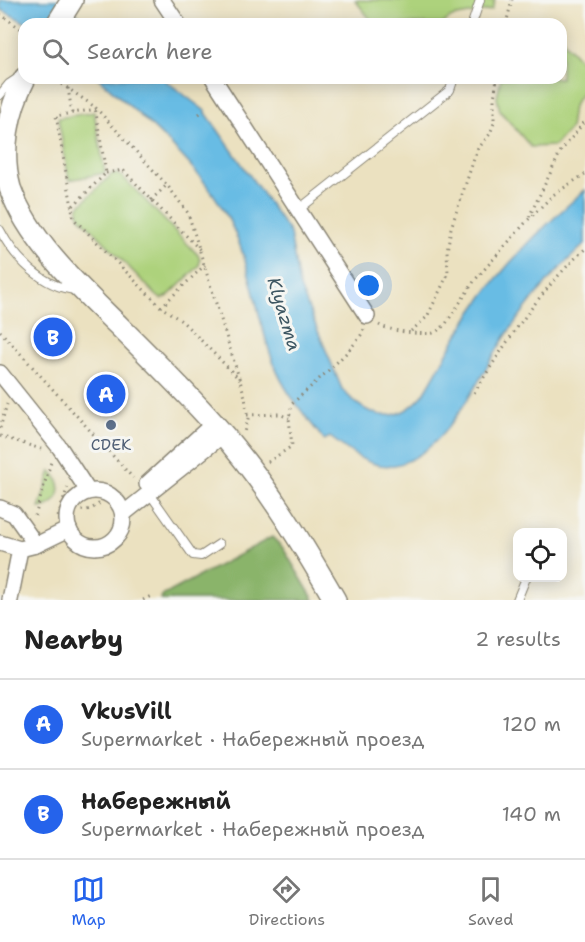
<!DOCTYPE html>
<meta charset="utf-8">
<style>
body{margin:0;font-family:"Shantell Sans",sans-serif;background:#f2f2f2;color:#222}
.controls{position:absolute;right:18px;bottom:18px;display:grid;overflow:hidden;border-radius:12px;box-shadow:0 3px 15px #0003}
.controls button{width:54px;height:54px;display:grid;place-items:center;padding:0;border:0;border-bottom:2px solid #e0e0e0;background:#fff;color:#222;font:30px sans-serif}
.you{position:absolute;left:369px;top:286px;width:21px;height:21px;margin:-15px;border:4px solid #fff;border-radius:50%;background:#1a73e8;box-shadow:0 0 0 9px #1a73e833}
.badge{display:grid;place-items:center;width:39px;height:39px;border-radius:50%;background:#2563eb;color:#fff;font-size:20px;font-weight:700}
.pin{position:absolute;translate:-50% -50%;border:3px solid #fff;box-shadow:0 2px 6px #0006}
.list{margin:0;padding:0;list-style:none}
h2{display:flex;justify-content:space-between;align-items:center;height:78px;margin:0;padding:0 24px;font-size:26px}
h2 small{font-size:20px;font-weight:400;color:#767676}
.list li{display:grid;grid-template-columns:39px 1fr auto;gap:18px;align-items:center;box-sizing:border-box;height:90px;padding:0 24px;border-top:2px solid #e0e0e0}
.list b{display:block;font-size:22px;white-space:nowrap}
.list p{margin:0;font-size:20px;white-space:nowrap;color:#767676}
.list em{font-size:20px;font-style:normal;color:#767676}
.icon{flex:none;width:33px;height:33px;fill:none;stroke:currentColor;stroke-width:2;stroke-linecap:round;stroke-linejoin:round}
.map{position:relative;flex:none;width:585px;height:600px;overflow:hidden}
.search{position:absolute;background:#fff;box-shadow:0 3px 15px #0003;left:18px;right:18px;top:18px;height:66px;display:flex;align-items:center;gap:15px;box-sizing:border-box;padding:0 21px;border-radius:18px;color:#767676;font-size:22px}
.sheet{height:258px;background:#fff}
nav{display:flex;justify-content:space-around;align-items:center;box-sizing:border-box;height:84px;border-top:2px solid #e0e0e0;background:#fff;font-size:16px;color:#767676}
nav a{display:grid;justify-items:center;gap:3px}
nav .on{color:#2563eb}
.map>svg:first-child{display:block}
.green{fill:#add27b;stroke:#6c7e53;stroke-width:1.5}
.forest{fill:#8ab46b;stroke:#5a704b;stroke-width:1.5}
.water{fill:#68bce4;stroke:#4a7488;stroke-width:1.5}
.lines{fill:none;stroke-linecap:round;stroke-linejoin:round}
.lane-casing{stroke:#8b8676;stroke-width:10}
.street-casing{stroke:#8b8676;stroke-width:18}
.secondary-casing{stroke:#8b8676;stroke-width:24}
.path{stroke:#8b8676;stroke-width:3;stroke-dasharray:1.5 4.5;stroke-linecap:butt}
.lane{stroke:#fff;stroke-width:8}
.street{stroke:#fff;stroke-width:15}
.secondary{stroke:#fff;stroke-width:21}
.service-dot{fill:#5c6f8a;stroke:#f6f6f2;stroke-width:2}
.labels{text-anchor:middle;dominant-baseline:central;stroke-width:6;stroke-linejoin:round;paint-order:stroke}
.service-label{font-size:16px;fill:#4e5e75;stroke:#f6f6f2}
.water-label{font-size:18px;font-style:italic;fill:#3d5662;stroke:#f6f6f2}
</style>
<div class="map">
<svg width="585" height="600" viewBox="0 0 585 600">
<rect width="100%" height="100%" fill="#f6f6f2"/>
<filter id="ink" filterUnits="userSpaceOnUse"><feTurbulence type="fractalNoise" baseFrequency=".0167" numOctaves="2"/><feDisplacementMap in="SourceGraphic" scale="12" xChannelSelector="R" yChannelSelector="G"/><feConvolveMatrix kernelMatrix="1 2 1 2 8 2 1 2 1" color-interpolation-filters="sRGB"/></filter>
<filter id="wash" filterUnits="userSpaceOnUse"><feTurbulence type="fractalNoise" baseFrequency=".008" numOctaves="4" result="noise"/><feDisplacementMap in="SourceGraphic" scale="24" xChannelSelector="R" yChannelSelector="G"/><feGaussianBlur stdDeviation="1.35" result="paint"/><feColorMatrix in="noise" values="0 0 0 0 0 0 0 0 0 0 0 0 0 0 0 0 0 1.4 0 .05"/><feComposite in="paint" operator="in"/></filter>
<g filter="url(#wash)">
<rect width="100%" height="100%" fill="#ebe1c0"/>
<g class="green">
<polygon points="355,0 495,0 492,10 452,17 442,24 374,24"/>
<polygon points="561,32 565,43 585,65 585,87 573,106 570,129 554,146 531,147 500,111 497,98 501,78 561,78"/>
<polygon points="94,112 105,173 69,180 58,118"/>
<polygon points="112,174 117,174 123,177 198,255 200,260 199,266 167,297 161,299 156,295 80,217 78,212 79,206"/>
<path d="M51,471c16,14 9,35 -12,37z"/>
</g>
<polygon class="forest" points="272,537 283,548 314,600 161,600 162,596"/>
<g class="water">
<polygon points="0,0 57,0 92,24 28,24 0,9"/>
<path d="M98,78h64l42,32 86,123 9,52 43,104c25,29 54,38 81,6 17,-27 31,-57 49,-83 31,-47 71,-85 113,-122v54c-30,27 -55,56 -78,90 -28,41 -60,121 -112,131 -25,5 -47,-15 -65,-28l-6,3c-18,-24 -40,-48 -50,-76 -19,-49 -23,-108 -50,-153 -28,-49 -83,-95 -126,-133z"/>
</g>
</g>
<g filter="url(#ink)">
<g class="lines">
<g class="lane-casing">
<g id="lane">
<polyline points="472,24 480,0"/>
<polyline points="0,95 9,84 18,78"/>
<polyline points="298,210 450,90 454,78"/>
<path d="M0,230c15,29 43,57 75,60"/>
<polyline points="150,494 193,555 201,556 219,544"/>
<polyline points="517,600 526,578"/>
</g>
</g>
<g class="street-casing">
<g id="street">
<polyline points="162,0 178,24"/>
<polyline points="213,78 367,316"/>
<polyline points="0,373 60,448 88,491"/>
<polyline points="147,484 214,423"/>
<circle cx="95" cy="519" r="28"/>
<polyline points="0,508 14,514 36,545"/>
<polyline points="123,514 224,434"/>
<polyline points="0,543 20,549 36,545 69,529"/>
<polyline points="10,600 20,549"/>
</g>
</g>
<g class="secondary-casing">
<g id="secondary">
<polyline points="57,24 72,0"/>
<path d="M25,78c-17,32 -25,74 -15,110 19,53 69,99 109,138 32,32 65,64 95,98 48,53 85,114 121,176"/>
</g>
</g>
<g class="path">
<polyline points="0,14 24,31"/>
<polyline points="506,24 512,0"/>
<polyline points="51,78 66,87"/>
<polyline points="73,78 66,87 95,107"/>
<polyline points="68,88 72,113"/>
<polyline points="199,114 204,110"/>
<polyline points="106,173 123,170 200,250"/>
<polyline points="151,200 167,185"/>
<polyline points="72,207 56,116 96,109"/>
<polyline points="529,217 561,151 585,121"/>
<polyline points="161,307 205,265"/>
<path d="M379,325c11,6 41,10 54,8 5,-2 8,-5 12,-8l30,-45 52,-59 26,-26 32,-21"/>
<polyline points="0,331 133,478"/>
<polyline points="411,331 427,317 448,274 447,251 451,228 477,150 490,134 494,123 494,99 497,78"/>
<polyline points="240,380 183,322 161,307 73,218 72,207 106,173 95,107 167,185 188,213 245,397 248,419 244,432"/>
<path d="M474,393c33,-52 65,-102 111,-144"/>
<polyline points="247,415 279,414 289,418"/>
<polyline points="0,428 7,404"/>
<polyline points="0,436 41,449"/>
<path d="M268,462l24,-16 -3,-28 3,-14c15,-15 67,-58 72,-75"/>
<path d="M64,506c22,8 29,5 45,-12"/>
<polyline points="35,516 51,462"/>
<polyline points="58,517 68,486"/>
<polyline points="143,600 151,596"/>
</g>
<use href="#lane" class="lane"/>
<use href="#street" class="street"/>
<use href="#secondary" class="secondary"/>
</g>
</g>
<circle class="service-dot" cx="111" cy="425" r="6"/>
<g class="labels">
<g class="service-label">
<text x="111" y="444">CDEK</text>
</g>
<g class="water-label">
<text transform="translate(284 314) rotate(73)">Klyazma</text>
</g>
</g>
</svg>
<div class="controls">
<button><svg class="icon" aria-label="locate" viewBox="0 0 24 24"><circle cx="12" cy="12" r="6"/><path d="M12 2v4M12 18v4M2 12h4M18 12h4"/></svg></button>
</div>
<div class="you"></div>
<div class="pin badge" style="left:106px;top:394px">A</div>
<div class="pin badge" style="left:53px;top:337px">B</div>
<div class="search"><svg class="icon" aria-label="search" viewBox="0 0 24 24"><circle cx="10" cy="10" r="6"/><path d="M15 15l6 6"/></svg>Search here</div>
</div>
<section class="sheet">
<h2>Nearby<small>2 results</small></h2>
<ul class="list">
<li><span class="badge">A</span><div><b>VkusVill</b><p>Supermarket · Набережный проезд</p></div><em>120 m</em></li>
<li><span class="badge">B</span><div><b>Набережный</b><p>Supermarket · Набережный проезд</p></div><em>140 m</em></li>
</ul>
</section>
<nav>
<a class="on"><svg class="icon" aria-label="map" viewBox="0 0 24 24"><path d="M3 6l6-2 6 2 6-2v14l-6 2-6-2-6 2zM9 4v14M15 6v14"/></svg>Map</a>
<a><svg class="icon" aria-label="directions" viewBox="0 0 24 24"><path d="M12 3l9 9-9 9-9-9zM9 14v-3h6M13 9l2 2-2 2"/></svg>Directions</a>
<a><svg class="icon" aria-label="saved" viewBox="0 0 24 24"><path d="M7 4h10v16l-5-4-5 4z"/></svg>Saved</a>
</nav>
